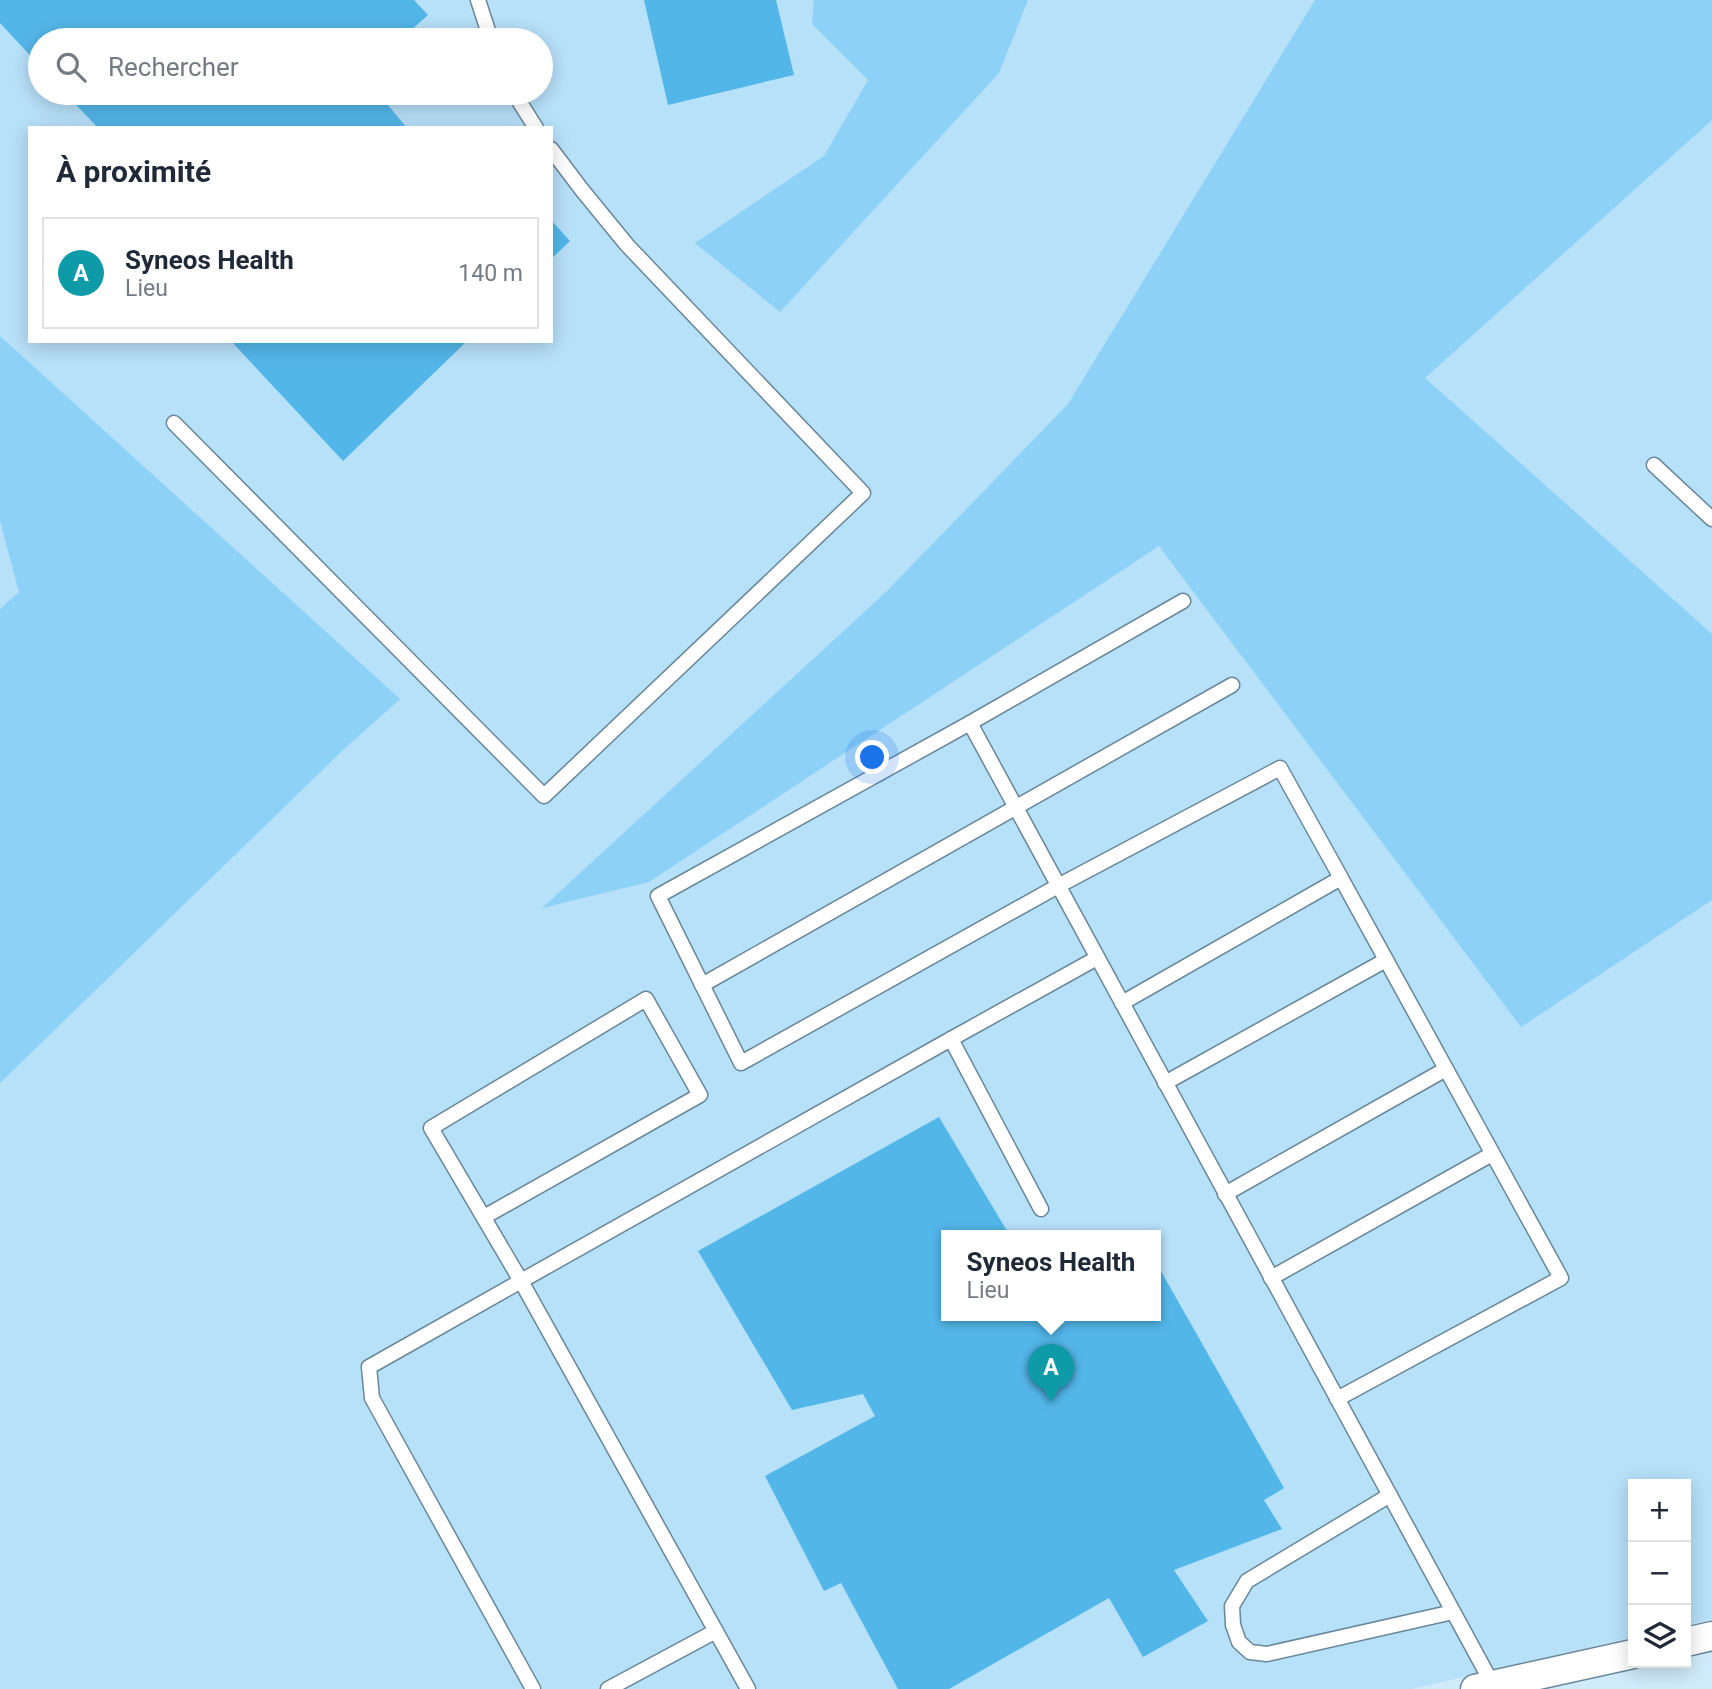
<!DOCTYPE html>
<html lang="fr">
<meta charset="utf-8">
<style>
body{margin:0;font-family:Roboto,sans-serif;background:#f6f6f7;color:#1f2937}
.controls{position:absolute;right:21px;bottom:21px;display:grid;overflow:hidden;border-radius:0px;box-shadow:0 4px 18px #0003}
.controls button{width:63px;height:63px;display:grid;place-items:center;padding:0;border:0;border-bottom:2px solid #e0e1e3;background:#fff;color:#1f2937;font:35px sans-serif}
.you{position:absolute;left:873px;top:758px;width:24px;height:24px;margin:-18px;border:5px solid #fff;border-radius:50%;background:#1a73e8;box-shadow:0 0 0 10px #1a73e833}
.badge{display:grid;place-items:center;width:46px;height:46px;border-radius:50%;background:#0f766e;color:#fff;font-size:23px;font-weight:700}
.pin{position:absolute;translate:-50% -58px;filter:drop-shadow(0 2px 4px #0008)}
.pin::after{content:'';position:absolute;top:37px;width:24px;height:21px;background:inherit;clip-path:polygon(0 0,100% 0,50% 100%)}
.popup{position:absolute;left:941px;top:1230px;width:220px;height:91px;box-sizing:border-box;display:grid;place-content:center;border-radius:0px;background:#fff;filter:drop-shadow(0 2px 5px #0005);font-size:23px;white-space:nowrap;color:#747a83}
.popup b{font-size:26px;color:#1f2937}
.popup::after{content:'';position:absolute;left:50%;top:100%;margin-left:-14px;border:14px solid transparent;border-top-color:#fff}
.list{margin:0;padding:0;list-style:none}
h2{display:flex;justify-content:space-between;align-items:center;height:91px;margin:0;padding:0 28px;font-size:30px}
h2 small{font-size:23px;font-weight:400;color:#747a83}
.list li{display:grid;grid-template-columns:46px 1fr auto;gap:21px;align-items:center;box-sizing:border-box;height:112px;margin:0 14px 14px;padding:0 14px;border:2px solid #e0e1e3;border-radius:0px}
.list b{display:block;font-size:26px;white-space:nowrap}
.list p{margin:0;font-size:23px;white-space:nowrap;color:#747a83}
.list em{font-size:23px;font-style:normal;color:#747a83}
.icon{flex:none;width:38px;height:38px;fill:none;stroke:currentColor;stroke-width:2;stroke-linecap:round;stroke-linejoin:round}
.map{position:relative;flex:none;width:1712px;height:1689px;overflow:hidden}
.search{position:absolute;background:#fff;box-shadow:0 4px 18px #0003;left:28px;top:28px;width:525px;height:77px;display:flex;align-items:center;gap:18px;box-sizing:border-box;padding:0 24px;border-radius:38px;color:#747a83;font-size:26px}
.panel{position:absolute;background:#fff;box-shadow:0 4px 18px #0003;left:28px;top:126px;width:525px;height:217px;border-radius:0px}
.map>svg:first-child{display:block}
.built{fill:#b7e0f9;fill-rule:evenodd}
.green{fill:#8dd1f7}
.building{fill:#53b6e9}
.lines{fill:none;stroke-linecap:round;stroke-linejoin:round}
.service-casing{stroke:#688799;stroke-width:17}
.minor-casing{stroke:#688799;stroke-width:31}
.service{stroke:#fff;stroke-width:14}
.minor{stroke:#fff;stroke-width:28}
</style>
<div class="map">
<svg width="1712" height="1689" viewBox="0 0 1712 1689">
<rect width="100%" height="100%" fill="#d0ebfb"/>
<path class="built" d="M0,0h1712v1619l-26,6v-141h-53v153l-221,52h-1412zM40,40h501v53h-501zM30,128h521v213h-521zM946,1236h210v80h-210z"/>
<g class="green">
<polygon points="814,0 1028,0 999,73 780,312 695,243 824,156 868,80 812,24"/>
<polygon points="1315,0 1712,0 1712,120 1425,378 1712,634 1712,900 1521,1027 1159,546 649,882 542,908 885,593 1068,404"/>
<polygon points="0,336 400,699 342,751 0,1083 0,609 19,592 0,521"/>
</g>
<g class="building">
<polygon points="0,0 414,0 428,15 400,40 40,40 40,66 0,23"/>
<polygon points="644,0 776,0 794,75 668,105"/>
<polygon points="65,93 378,93 407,128 98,128"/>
<polygon points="551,220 570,241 551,259"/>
<polygon points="231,341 467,341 343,461"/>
<polygon points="939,1117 1010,1236 946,1236 946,1316 1045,1316 1051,1326 1068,1316 1156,1316 1156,1267 1158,1266 1284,1488 1264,1500 1282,1529 1174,1570 1208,1621 1143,1657 1109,1598 949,1689 898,1689 841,1583 824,1591 765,1476 875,1416 863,1394 792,1410 698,1251"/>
</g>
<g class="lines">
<g class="service-casing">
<g id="service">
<polyline points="478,0 491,40"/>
<polyline points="514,93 536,128"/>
<polyline points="174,423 544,796 863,493 627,245 582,190 551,149"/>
<polyline points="1654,465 1712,519"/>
<polyline points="970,723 1183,601"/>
<path d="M1341,878l-61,-110 -222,118 -317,177 -83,-167 312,-173c174,321 348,642 523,962"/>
<polyline points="702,985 1232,685"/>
<polyline points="1122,1003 1341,878 1561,1278 1337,1399"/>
<polyline points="951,1039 1041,1209"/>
<polyline points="1165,1083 1386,960"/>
<polyline points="1225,1194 1446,1069"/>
<polyline points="484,1217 700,1095 646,999 431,1128 521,1281 369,1367 372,1398 533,1689"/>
<polyline points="1271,1278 1492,1154"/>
<polyline points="1390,1495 1247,1581 1232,1606 1233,1625 1239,1642 1250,1652 1267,1654 1453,1612"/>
<polyline points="608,1689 716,1631"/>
<polyline points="748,1689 521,1281 951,1039 1097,958"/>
</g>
</g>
<g class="minor-casing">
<g id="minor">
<polyline points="1686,1642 1712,1636"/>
<polyline points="1475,1689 1633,1654"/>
</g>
</g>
<use href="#service" class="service"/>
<use href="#minor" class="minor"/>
</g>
</svg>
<div class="controls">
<button>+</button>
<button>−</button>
<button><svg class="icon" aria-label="layers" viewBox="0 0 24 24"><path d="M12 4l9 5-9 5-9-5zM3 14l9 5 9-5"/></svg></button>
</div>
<div class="you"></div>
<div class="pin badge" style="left:1051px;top:1402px;background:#0f9aa8">A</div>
<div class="popup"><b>Syneos Health</b>Lieu</div>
<div class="search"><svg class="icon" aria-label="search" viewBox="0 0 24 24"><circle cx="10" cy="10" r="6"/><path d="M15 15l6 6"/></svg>Rechercher</div>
<section class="panel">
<h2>À proximité<small></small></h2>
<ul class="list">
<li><span class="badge" style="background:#0f9aa8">A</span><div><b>Syneos Health</b><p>Lieu</p></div><em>140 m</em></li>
</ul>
</section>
</div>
